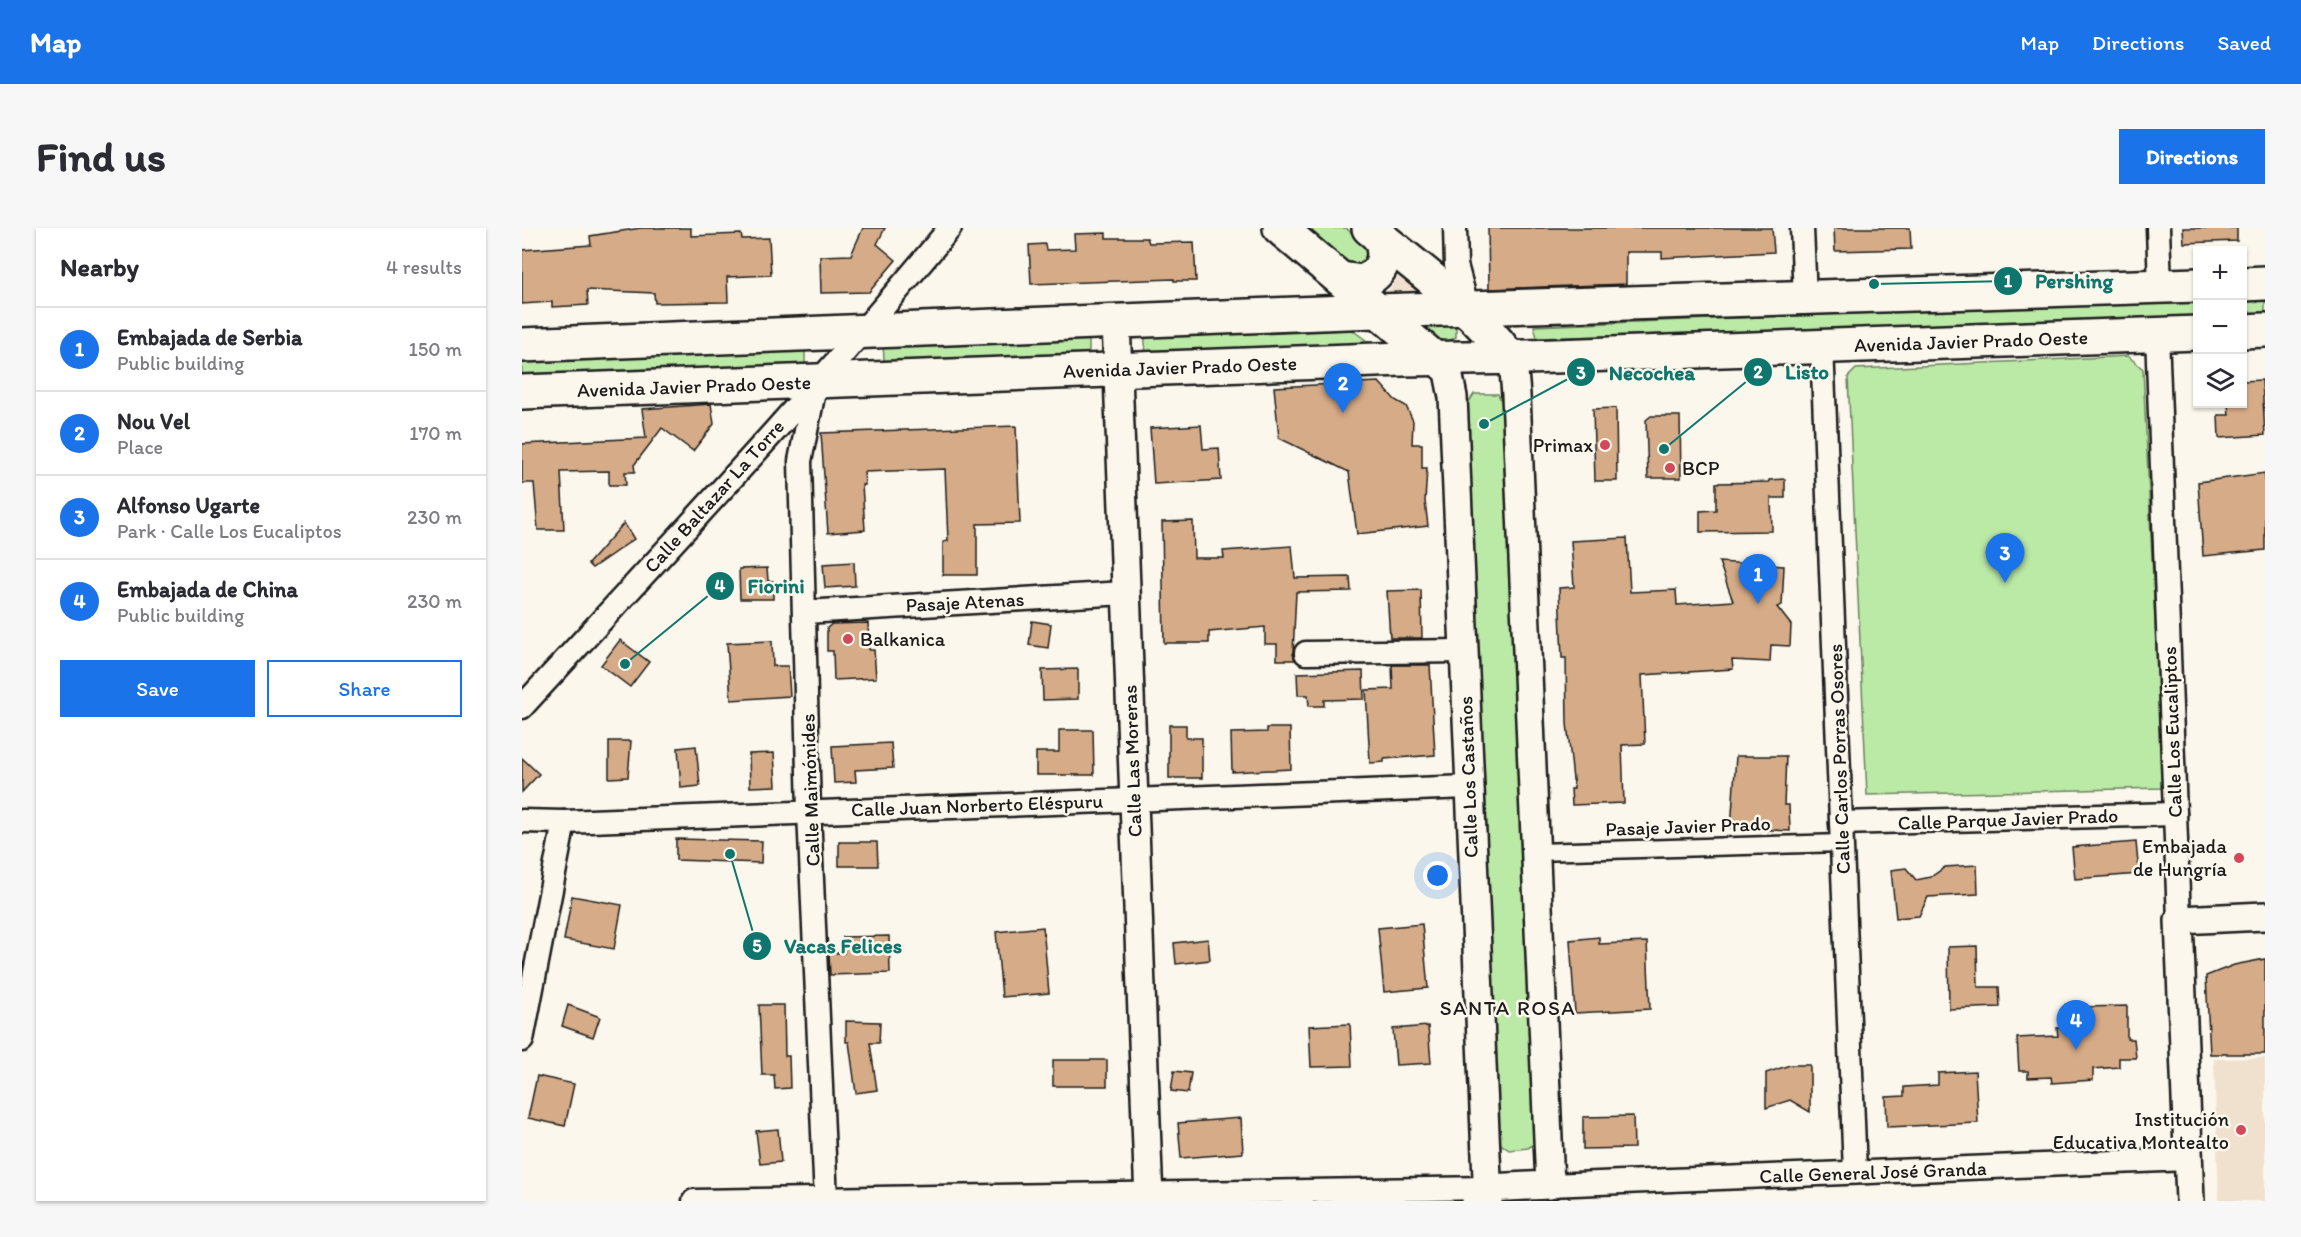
<!DOCTYPE html>
<meta charset="utf-8">
<style>
body{margin:0;font-family:Itim,sans-serif;background:#f7f7f7;color:#2b2b33}
.controls{position:absolute;right:18px;top:18px;display:grid;overflow:hidden;border-radius:0px;box-shadow:0 2px 4px #0004}
.controls button{width:54px;height:54px;display:grid;place-items:center;padding:0;border:0;border-bottom:2px solid #e1e1e2;background:#fff;color:#2b2b33;font:30px sans-serif}
.you{position:absolute;left:916px;top:648px;width:21px;height:21px;margin:-15px;border:4px solid #fff;border-radius:50%;background:#1a73e8;box-shadow:0 0 0 9px #1a73e833}
.badge{display:grid;place-items:center;width:39px;height:39px;border-radius:50%;background:#1a73e8;color:#fff;font-size:20px;font-weight:700}
.pin{position:absolute;translate:-50% -50px;filter:drop-shadow(0 2px 3px #0008)}
.pin::after{content:'';position:absolute;top:32px;width:21px;height:18px;background:inherit;clip-path:polygon(0 0,100% 0,50% 100%)}
.list{margin:0;padding:0;list-style:none}
h2{display:flex;justify-content:space-between;align-items:center;height:78px;margin:0;padding:0 24px;font-size:26px}
h2 small{font-size:20px;font-weight:400;color:#7c7c81}
.list li{display:grid;grid-template-columns:39px 1fr auto;gap:18px;align-items:center;box-sizing:border-box;height:84px;padding:0 24px;border-top:2px solid #e1e1e2}
.list b{display:block;font-size:22px;white-space:nowrap}
.list p{margin:0;font-size:20px;white-space:nowrap;color:#7c7c81}
.list em{font-size:20px;font-style:normal;color:#7c7c81}
.actions{display:flex;gap:12px;padding:18px 24px}
.actions a{flex:1;padding:14px 0;border:2px solid #1a73e8;border-radius:0px;text-align:center;font-size:21px;color:#1a73e8}
.actions .main{background:#1a73e8;color:#fff}
.icon{flex:none;width:33px;height:33px;fill:none;stroke:currentColor;stroke-width:2;stroke-linecap:round;stroke-linejoin:round}
.map{position:relative;flex:none;width:1743px;height:973px;overflow:hidden;border-radius:0px}
header{display:flex;align-items:center;gap:36px;box-sizing:border-box;height:84px;padding:0 30px;background:#1a73e8;color:#fff}
header strong{font-size:28px}
nav{display:flex;gap:33px;margin-inline-start:auto;font-size:21px}
.intro{display:flex;align-items:center;justify-content:space-between;box-sizing:border-box;height:144px;padding:0 36px}
h1{margin:0;font-size:42px}
.button{padding:15px 27px;border-radius:0px;background:#1a73e8;color:#fff;font-size:21px;font-weight:700}
main{display:flex;gap:36px;padding:0 36px}
aside{flex:1;background:#fff;border-radius:0px;box-shadow:0 2px 4px #0004}
.map>svg:first-child{display:block}
.built{fill:#f0e0ce}
.green{fill:#bbe9a6;stroke:#6c8261;stroke-width:1.5}
.building{fill:#d6ab87;stroke:#1c1c1c;stroke-width:1.5}
.lines{fill:none;stroke-linecap:round;stroke-linejoin:round}
.pedestrian-casing{stroke:#1c1c1c;stroke-width:21}
.minor-casing{stroke:#1c1c1c;stroke-width:27}
.tertiary-casing{stroke:#1c1c1c;stroke-width:32}
.primary-casing{stroke:#1c1c1c;stroke-width:38}
.pedestrian{stroke:#fbf7ec;stroke-width:16}
.minor{stroke:#fbf7ec;stroke-width:22}
.tertiary{stroke:#fbf7ec;stroke-width:27}
.primary{stroke:#fbf7ec;stroke-width:33}
.poi-dot{fill:#d1495b;stroke:#fbf7ec;stroke-width:2}
.labels{text-anchor:middle;dominant-baseline:central;stroke-width:5;stroke-linejoin:round;paint-order:stroke}
.street-label{font-size:20px;fill:#1c1c1c;stroke:#fbf7ec}
.poi-label{font-size:20px;fill:#1c1c1c;stroke:#fbf7ec;text-anchor:end}
.neighbourhood-label{font-size:21px;letter-spacing:1.5px;fill:#1c1c1c;stroke:#fbf7ec}
.leader{fill:none;stroke:#0f766e;stroke-width:2}
.callout-dot{fill:#0f766e;stroke:#fbf7ec;stroke-width:2}
.mark-label{font-size:18px;text-anchor:middle;font-weight:bold;fill:#fff}
.callout-label{font-size:21px;text-anchor:middle;font-weight:bold;fill:#0f766e;stroke:#fbf7ec;stroke-width:5;stroke-linejoin:round;paint-order:stroke}
</style>
<header>
<strong>Map</strong>
<nav><a>Map</a><a>Directions</a><a>Saved</a></nav>
</header>
<div class="intro"><h1>Find us</h1><a class="button">Directions</a></div>
<main>
<aside>
<h2>Nearby<small>4 results</small></h2>
<ul class="list">
<li><span class="badge">1</span><div><b>Embajada de Serbia</b><p>Public building</p></div><em>150 m</em></li>
<li><span class="badge">2</span><div><b>Nou Vel</b><p>Place</p></div><em>170 m</em></li>
<li><span class="badge">3</span><div><b>Alfonso Ugarte</b><p>Park · Calle Los Eucaliptos</p></div><em>230 m</em></li>
<li><span class="badge">4</span><div><b>Embajada de China</b><p>Public building</p></div><em>230 m</em></li>
</ul>
<div class="actions"><a class="main">Save</a><a>Share</a></div>
</aside>
<div class="map">
<svg width="1743" height="973" viewBox="0 0 1743 973">
<rect width="100%" height="100%" fill="#fbf7ec"/>
<filter id="ink" filterUnits="userSpaceOnUse"><feTurbulence type="fractalNoise" baseFrequency=".0167" numOctaves="2"/><feDisplacementMap in="SourceGraphic" scale="12" xChannelSelector="R" yChannelSelector="G"/><feConvolveMatrix kernelMatrix="1 2 1 2 8 2 1 2 1" color-interpolation-filters="sRGB"/></filter>
<g filter="url(#ink)">
<g class="built">
<polygon points="880,44 901,61 897,66 864,66"/>
<polygon points="1743,830 1743,973 1697,973 1692,831"/>
</g>
<g class="green">
<polygon points="776,0 824,0 852,26 839,46"/>
<polygon points="1743,69 1743,89 1721,89 1720,70"/>
<polygon points="1676,72 1675,91 1015,110 1012,98"/>
<polygon points="907,93 929,95 934,100 934,109 925,114 916,114 902,101"/>
<polygon points="822,96 852,118 624,129 622,99"/>
<polygon points="567,105 567,131 363,144 361,117"/>
<polygon points="283,117 283,142 0,153 0,128"/>
<polygon points="1606,128 1621,141 1641,560 1345,567 1326,149 1334,141"/>
<polygon points="952,166 976,166 980,175 1014,915 1006,920 987,922 976,914 945,177"/>
</g>
<g class="building">
<polygon points="119,0 169,0 169,8 219,6 220,11 247,10 249,47 205,49 206,74 133,75 132,65 65,62 66,77 30,79 30,74 0,76 0,22 69,17 68,8"/>
<polygon points="341,0 363,0 355,16 374,32 347,64 299,65 298,28 329,27"/>
<polygon points="966,0 1250,0 1252,24 1140,30 1140,24 1104,24 1104,56 967,61"/>
<polygon points="1312,0 1388,0 1389,21 1313,23"/>
<polygon points="1661,0 1715,0 1715,13 1662,15"/>
<polygon points="584,5 584,10 625,10 627,15 672,14 674,53 652,53 652,51 509,56 507,17 523,16 524,22 553,21 552,6"/>
<polygon points="1740,152 1743,207 1697,210 1696,187 1707,187 1706,176 1720,176 1720,153"/>
<polygon points="857,154 873,172 884,178 891,193 890,216 900,216 900,240 905,240 903,273 906,298 835,306 827,244 757,210 752,159"/>
<polygon points="189,176 192,196 171,223 140,200 112,237 113,244 103,244 104,257 87,257 87,243 39,244 42,302 16,302 12,255 0,255 0,216 124,210 120,181"/>
<polygon points="1094,180 1095,253 1073,253 1071,181"/>
<polygon points="1129,188 1158,188 1159,250 1126,250 1124,192"/>
<polygon points="679,197 681,221 697,220 699,252 632,256 628,200"/>
<polygon points="494,198 498,295 455,296 455,347 421,347 421,314 426,313 423,241 342,244 343,257 340,257 343,302 306,305 299,205"/>
<polygon points="1743,245 1743,322 1681,328 1676,254"/>
<polygon points="1263,251 1263,270 1249,270 1250,303 1178,304 1178,283 1194,282 1194,255 1247,254 1247,252"/>
<polygon points="671,293 672,330 702,330 701,323 770,318 773,350 828,349 829,363 774,364 771,425 773,432 755,432 755,416 743,416 743,399 687,404 687,415 642,415 640,294"/>
<polygon points="102,295 112,311 70,340 66,336"/>
<polygon points="1105,310 1108,364 1154,362 1155,377 1211,373 1197,334 1262,338 1260,377 1255,379 1269,397 1268,418 1249,417 1248,434 1210,432 1211,441 1120,447 1123,516 1100,517 1102,575 1050,577 1049,561 1052,561 1045,495 1044,430 1040,430 1037,360 1052,359 1049,313"/>
<polygon points="332,334 333,358 303,360 301,336"/>
<polygon points="245,340 246,353 251,353 251,371 218,371 217,341"/>
<polygon points="899,362 900,410 868,410 865,363"/>
<polygon points="510,393 529,396 526,420 507,417"/>
<polygon points="346,395 347,422 352,422 354,450 312,452 311,423 305,423 305,400 310,396"/>
<polygon points="98,412 127,434 108,459 79,437"/>
<polygon points="250,413 251,438 266,438 268,468 209,472 205,415"/>
<polygon points="870,437 908,437 913,527 862,531 862,534 848,535 844,462 871,461"/>
<polygon points="556,441 556,471 521,472 520,442"/>
<polygon points="841,443 842,471 802,472 802,478 787,478 786,467 776,467 775,445"/>
<polygon points="647,497 664,497 664,510 680,510 680,550 647,550"/>
<polygon points="745,500 768,500 769,541 710,544 709,505 745,504"/>
<polygon points="537,502 571,502 572,547 514,547 514,524 537,524"/>
<polygon points="87,513 109,513 106,549 87,550"/>
<polygon points="369,515 371,540 333,542 334,554 312,555 310,518"/>
<polygon points="174,518 178,558 159,560 156,520"/>
<polygon points="252,525 254,558 228,559 227,526"/>
<polygon points="1214,528 1264,528 1262,577 1267,577 1268,603 1209,600"/>
<polygon points="0,530 17,546 0,564"/>
<polygon points="154,611 240,613 239,635 154,632"/>
<polygon points="317,614 355,614 356,638 317,638"/>
<polygon points="1614,614 1617,646 1553,651 1550,619"/>
<polygon points="1455,637 1456,666 1406,669 1397,688 1374,690 1369,642 1384,640 1394,652 1409,649 1423,639"/>
<polygon points="50,668 100,677 92,721 42,712"/>
<polygon points="900,696 906,760 862,764 856,700"/>
<polygon points="521,699 527,765 480,769 474,704"/>
<polygon points="367,708 368,745 308,747 307,725 322,725 321,709"/>
<polygon points="1077,709 1077,716 1125,714 1128,781 1053,785 1048,712"/>
<polygon points="686,711 688,732 654,736 652,715"/>
<polygon points="1455,718 1456,759 1477,759 1478,779 1427,781 1426,719"/>
<polygon points="1743,731 1743,826 1688,826 1684,748 1712,737"/>
<polygon points="46,777 78,789 71,809 40,798"/>
<polygon points="237,777 262,777 263,828 267,828 268,860 253,861 252,847 240,847"/>
<polygon points="1605,778 1605,811 1612,811 1614,830 1597,830 1597,839 1571,841 1571,852 1530,855 1529,849 1506,850 1506,843 1497,843 1495,810 1536,808 1535,800 1562,798 1562,779"/>
<polygon points="324,793 358,794 357,815 348,815 355,862 334,865 327,814 324,814"/>
<polygon points="828,796 830,838 789,839 787,798"/>
<polygon points="906,798 909,835 874,837 871,801"/>
<rect x="531" y="832" width="54" height="26"/>
<polygon points="1268,837 1288,837 1288,884 1268,872 1244,880 1244,845"/>
<polygon points="652,843 669,845 666,865 649,863"/>
<polygon points="1453,843 1456,895 1365,899 1364,869 1382,868 1382,859 1416,857 1416,845"/>
<polygon points="15,848 52,856 43,898 6,890"/>
<polygon points="1111,888 1112,920 1061,921 1061,889"/>
<polygon points="719,890 721,925 659,930 656,895"/>
<polygon points="256,901 259,934 238,936 234,903"/>
</g>
<g class="lines">
<g class="pedestrian-casing">
<polyline id="pedestrian" points="1015,624 1320,615"/>
</g>
<g class="minor-casing">
<g id="minor">
<polyline points="933,0 934,37 946,81"/>
<polyline points="1280,0 1283,71"/>
<polyline points="1636,0 1638,59"/>
<polyline points="1635,106 1657,692"/>
<polyline points="1300,118 1333,944"/>
<polyline points="294,153 278,233 287,584 304,973"/>
<polyline points="283,384 603,365"/>
<polyline points="784,425 941,423"/>
<path d="M0,479c145,-158 292,-314 428,-479"/>
<polyline points="0,593 42,594 946,559"/>
<polyline points="1319,595 1653,586"/>
<polyline points="0,812 42,594"/>
<polyline points="1028,957 1666,931"/>
<polyline points="172,973 966,960"/>
</g>
</g>
<g class="tertiary-casing">
<g id="tertiary">
<polyline points="594,93 627,973"/>
<polyline points="913,131 926,144 931,169 966,973"/>
<polyline points="954,973 966,960 1028,957 994,167 992,143 987,129"/>
<polyline points="1668,973 1657,692 1743,688"/>
</g>
</g>
<g class="primary-casing">
<g id="primary">
<polyline points="758,0 913,131"/>
<path d="M847,0c49,41 102,77 140,129"/>
<path d="M819,51l21,3c21,-8 28,-28 16,-47"/>
<polyline points="1720,56 1743,55"/>
<polyline points="1720,103 1743,102"/>
<polyline points="0,117 825,84 1676,57"/>
<polyline points="0,164 881,131 1005,129 1676,105"/>
</g>
</g>
<use href="#pedestrian" class="pedestrian"/>
<use href="#minor" class="minor"/>
<use href="#tertiary" class="tertiary"/>
<use href="#primary" class="primary"/>
</g>
</g>
<g class="poi-dot">
<circle cx="1083" cy="217" r="6"/>
<circle cx="1148" cy="240" r="6"/>
<circle cx="326" cy="411" r="6"/>
<circle cx="1717" cy="630" r="6"/>
<circle cx="1719" cy="902" r="6"/>
</g>
<g class="labels">
<g class="street-label">
<text transform="translate(1449 113) rotate(-2)">Avenida Javier Prado Oeste</text>
<text transform="translate(658 139) rotate(-2)">Avenida Javier Prado Oeste</text>
<text transform="translate(172 158) rotate(-2)">Avenida Javier Prado Oeste</text>
<text transform="translate(192 268) rotate(-48)">Calle Baltazar La Torre</text>
<text transform="translate(443 374) rotate(-3)">Pasaje Atenas</text>
<text transform="translate(1650 504) rotate(-92)">Calle Los Eucaliptos</text>
<text transform="translate(1317 531) rotate(-92)">Calle Carlos Porras Osores</text>
<text transform="translate(610 533) rotate(-92)">Calle Las Moreras</text>
<text transform="translate(946 549) rotate(-92)">Calle Los Castaños</text>
<text transform="translate(288 562) rotate(-92)">Calle Maimónides</text>
<text transform="translate(455 577) rotate(-2)">Calle Juan Norberto Eléspuru</text>
<text transform="translate(1486 591) rotate(-2)">Calle Parque Javier Prado</text>
<text transform="translate(1166 598) rotate(-2)">Pasaje Javier Prado</text>
<text transform="translate(1351 944) rotate(-2)">Calle General José Granda</text>
</g>
<g class="poi-label">
<text x="1071" y="217">Primax</text>
<text x="1160" y="240" text-anchor="start">BCP</text>
<text x="338" y="411" text-anchor="start">Balkanica</text>
<text x="1705" y="618">Embajada<tspan x="1705" dy="23">de Hungría</tspan></text>
<text x="1707" y="891">Institución<tspan x="1707" dy="23">Educativa Montealto</tspan></text>
</g>
<g class="neighbourhood-label">
<text x="986" y="779">SANTA ROSA</text>
</g>
</g>
<path class="leader" d="M1352 56L1486 53M1142 221L1236 144M962 196L1059 144M103 436L198 358M208 626L235 718"/>
<g class="callout-dot">
<circle cx="1352" cy="56" r="6"/>
<circle cx="1142" cy="221" r="6"/>
<circle cx="962" cy="196" r="6"/>
<circle cx="103" cy="436" r="6"/>
<circle cx="208" cy="626" r="6"/>
<circle cx="1486" cy="53" r="15"/>
<circle cx="1236" cy="144" r="15"/>
<circle cx="1059" cy="144" r="15"/>
<circle cx="198" cy="358" r="15"/>
<circle cx="235" cy="718" r="15"/>
</g>
<g class="mark-label">
<text x="1486" y="59">1</text>
<text x="1236" y="150">2</text>
<text x="1059" y="151">3</text>
<text x="198" y="364">4</text>
<text x="235" y="724">5</text>
</g>
<g class="callout-label">
<text x="1552" y="60">Pershing</text>
<text x="1285" y="151">Listo</text>
<text x="1130" y="152">Necochea</text>
<text x="254" y="365">Fiorini</text>
<text x="321" y="725">Vacas Felices</text>
</g>
</svg>
<div class="controls">
<button>+</button>
<button>−</button>
<button><svg class="icon" aria-label="layers" viewBox="0 0 24 24"><path d="M12 4l9 5-9 5-9-5zM3 14l9 5 9-5"/></svg></button>
</div>
<div class="you"></div>
<div class="pin badge" style="left:1236px;top:376px">1</div>
<div class="pin badge" style="left:821px;top:185px">2</div>
<div class="pin badge" style="left:1483px;top:355px">3</div>
<div class="pin badge" style="left:1554px;top:822px">4</div>
</div>
</main>
